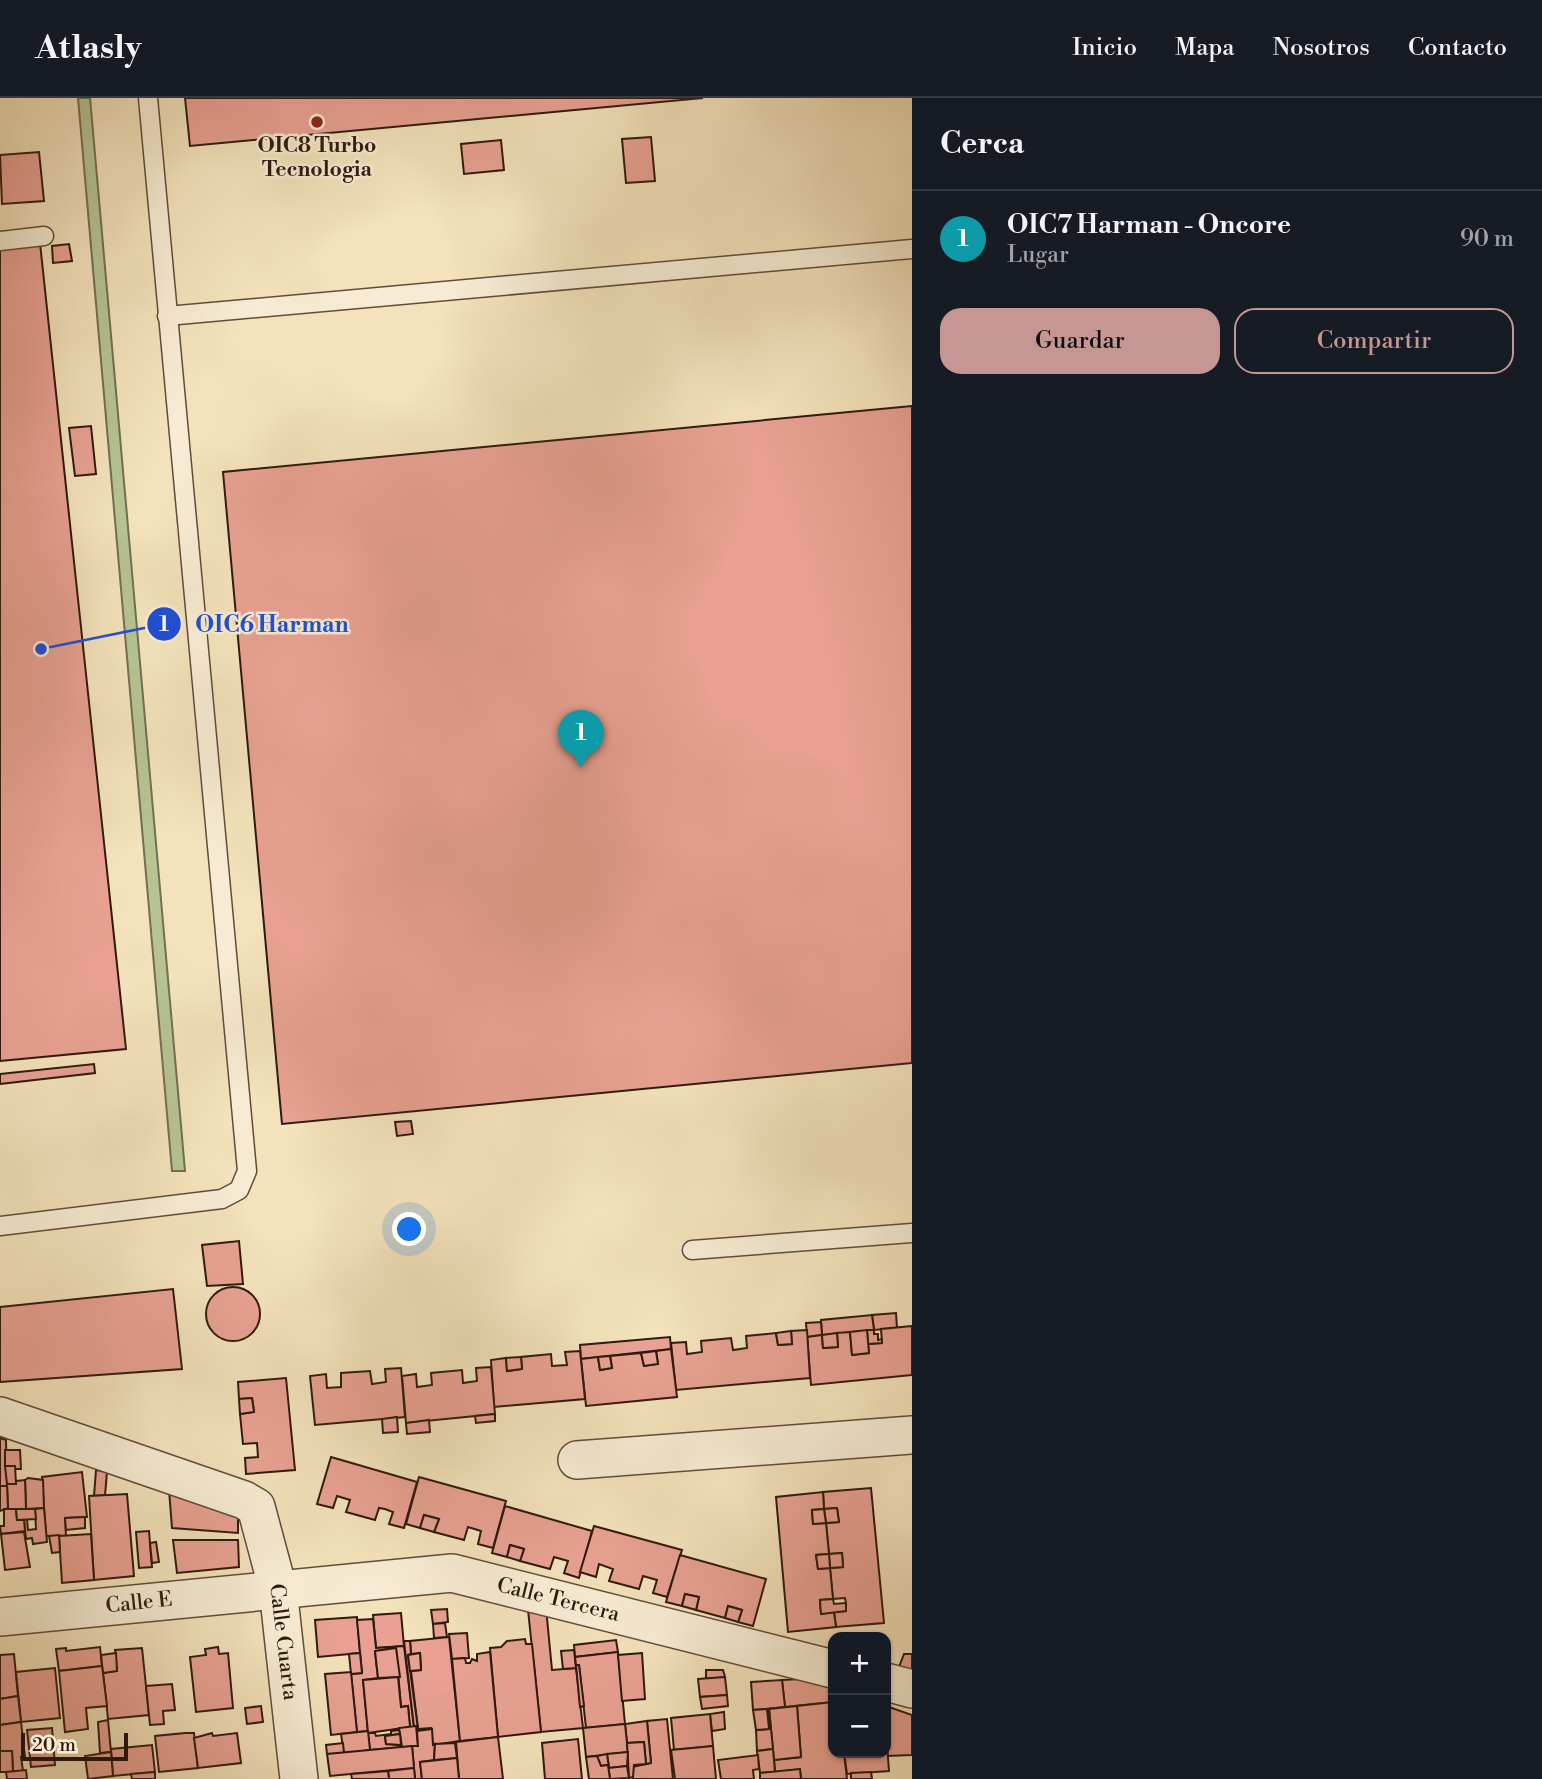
<!DOCTYPE html>
<html lang="es">
<meta charset="utf-8">
<style>
body{margin:0;font-family:"Libre Bodoni",serif;background:#20242c;color:#f1f3f6}
.controls{position:absolute;right:21px;bottom:21px;display:grid;overflow:hidden;border-radius:14px;box-shadow:0 2px 5px #0004}
.controls button{width:63px;height:63px;display:grid;place-items:center;padding:0;border:0;border-bottom:2px solid #363941;background:#171b24;color:#f1f3f6;font:35px sans-serif}
.scale{position:absolute;left:21px;bottom:18px;width:107px;box-sizing:border-box;padding-left:7px;border:4px solid #301a0e;border-top:0;font-size:19px;line-height:24px;white-space:nowrap;color:#301a0e;-webkit-text-stroke:5px #f7ecd3;paint-order:stroke}
.you{position:absolute;left:410px;top:1132px;width:24px;height:24px;margin:-18px;border:5px solid #fff;border-radius:50%;background:#1a73e8;box-shadow:0 0 0 10px #1a73e833}
.badge{display:grid;place-items:center;width:46px;height:46px;border-radius:50%;background:#c59692;color:#fff;font-size:23px;font-weight:700}
.pin{position:absolute;translate:-50% -58px;filter:drop-shadow(0 2px 4px #0008)}
.pin::after{content:'';position:absolute;top:37px;width:24px;height:21px;background:inherit;clip-path:polygon(0 0,100% 0,50% 100%)}
.list{margin:0;padding:0;list-style:none}
h2{display:flex;justify-content:space-between;align-items:center;height:91px;margin:0;padding:0 28px;font-size:30px}
h2 small{font-size:23px;font-weight:400;color:#9ea1a6}
.list li{display:grid;grid-template-columns:46px 1fr auto;gap:21px;align-items:center;box-sizing:border-box;height:98px;padding:0 28px;border-top:2px solid #363941}
.list b{display:block;font-size:26px;white-space:nowrap}
.list p{margin:0;font-size:23px;white-space:nowrap;color:#9ea1a6}
.list em{font-size:23px;font-style:normal;color:#9ea1a6}
.actions{display:flex;gap:14px;padding:21px 28px}
.actions a{flex:1;padding:16px 0;border:2px solid #c59692;border-radius:21px;text-align:center;font-size:24px;color:#c59692}
.actions .main{background:#c59692;color:#111}
.map{position:relative;flex:none;width:912px;height:1681px;overflow:hidden}
header{display:flex;align-items:center;gap:42px;box-sizing:border-box;height:98px;padding:0 35px;background:#171b24;border-bottom:2px solid #363941}
header strong{font-size:33px}
nav{display:flex;gap:38px;margin-inline-start:auto;font-size:24px}
main{display:flex}
aside{flex:1;background:#171b24}
.map>svg:first-child{display:block}
.green{fill:#b6c494;stroke:#736f51;stroke-width:2}
.building{fill:#e8a192;stroke:#301a0e;stroke-width:2}
.lines{fill:none;stroke-linecap:round;stroke-linejoin:round}
.lane-casing{stroke:#614c39;stroke-width:21}
.street-casing{stroke:#614c39;stroke-width:40}
.lane{stroke:#f7ecd3;stroke-width:18}
.street{stroke:#f7ecd3;stroke-width:37}
.poi-dot{fill:#8f2418;stroke:#f7ecd3;stroke-width:2.5}
.labels{text-anchor:middle;dominant-baseline:central;stroke-width:5;stroke-linejoin:round;paint-order:stroke}
.poi-label{font-size:21px;font-weight:bold;fill:#301a0e;stroke:#f7ecd3}
.street-label{font-size:21px;fill:#301a0e;stroke:#f7ecd3}
.leader{fill:none;stroke:#1d4ed8;stroke-width:2.5}
.callout-dot{fill:#1d4ed8;stroke:#f7ecd3;stroke-width:2.5}
.mark-label{font-size:21px;text-anchor:middle;font-weight:bold;fill:#fff}
.callout-label{font-size:23px;text-anchor:middle;font-weight:bold;fill:#1d4ed8;stroke:#f7ecd3;stroke-width:5;stroke-linejoin:round;paint-order:stroke}
</style>
<header>
<strong>Atlasly</strong>
<nav><a>Inicio</a><a>Mapa</a><a>Nosotros</a><a>Contacto</a></nav>
</header>
<main>
<div class="map">
<svg width="912" height="1681" viewBox="0 0 912 1681">
<rect width="100%" height="100%" fill="#f3e2bb"/>
<filter id="stains"><feTurbulence type="fractalNoise" baseFrequency=".00286" numOctaves="4"/><feColorMatrix values="0 0 0 0 .2 0 0 0 0 .09 0 0 0 0 .02 0 0 0 .5 -.17"/></filter>
<radialGradient id="worn" r=".72"><stop offset=".6" stop-color="#630" stop-opacity="0"/><stop offset="1" stop-color="#630" stop-opacity=".3"/></radialGradient>
<polygon class="green" points="78,0 90,0 185,1073 172,1073"/>
<g class="building">
<polygon points="185,0 703,0 190,48"/>
<polygon points="651,39 655,83 626,85 622,41"/>
<polygon points="501,42 504,72 464,76 461,46"/>
<polygon points="39,54 44,103 2,106 0,57"/>
<polygon points="40,145 126,951 0,963 0,150"/>
<polygon points="69,146 72,163 53,165 52,148"/>
<polygon points="912,308 912,965 282,1026 223,374"/>
<polygon points="91,328 96,376 75,378 69,330"/>
<polygon points="94,966 95,975 0,986 0,976"/>
<polygon points="411,1023 413,1036 397,1038 395,1024"/>
<polygon points="239,1143 243,1186 207,1188 202,1147"/>
<circle cx="233" cy="1216" r="27"/>
<polygon points="173,1191 182,1271 0,1284 0,1209"/>
<polygon points="896,1215 897,1230 874,1232 872,1217"/>
<polygon points="872,1217 874,1232 822,1237 821,1222"/>
<polygon points="821,1224 822,1237 807,1239 806,1225"/>
<polygon points="912,1228 912,1277 811,1287 807,1239 822,1237 823,1250 838,1249 837,1235 850,1234 852,1257 869,1255 868,1246 882,1245 881,1231"/>
<polygon points="807,1232 810,1280 676,1292 671,1245 686,1244 687,1256 702,1254 701,1243 731,1240 733,1252 747,1250 746,1238 776,1235 778,1247 792,1246 791,1233"/>
<polygon points="867,1232 874,1232 874,1236 878,1236 878,1242 882,1241 882,1245 868,1246"/>
<polygon points="867,1232 869,1255 852,1257 850,1234"/>
<polygon points="791,1233 792,1246 778,1247 776,1235"/>
<polygon points="837,1235 838,1249 823,1250 822,1237"/>
<polygon points="670,1239 671,1251 581,1261 580,1247"/>
<polygon points="671,1251 677,1299 586,1308 581,1261 598,1259 600,1272 612,1270 610,1258 641,1255 644,1268 658,1266 656,1253"/>
<polygon points="580,1253 585,1301 494,1309 491,1262 506,1260 507,1273 522,1271 521,1259 551,1256 552,1268 567,1267 565,1254"/>
<polygon points="656,1253 658,1266 644,1268 641,1255"/>
<polygon points="610,1258 612,1270 600,1272 598,1259"/>
<polygon points="521,1259 522,1271 507,1273 506,1260"/>
<polygon points="491,1269 495,1316 406,1325 402,1278 416,1276 417,1289 432,1287 431,1275 462,1272 463,1285 477,1283 476,1270"/>
<polygon points="401,1270 405,1319 315,1327 310,1278 326,1276 327,1290 341,1289 341,1275 370,1273 372,1286 386,1284 385,1271"/>
<polygon points="286,1280 295,1372 246,1376 245,1360 258,1359 257,1345 243,1346 240,1316 254,1314 252,1300 239,1301 238,1284"/>
<polygon points="252,1300 254,1314 240,1316 239,1301"/>
<polygon points="495,1316 495,1323 476,1325 475,1318"/>
<polygon points="397,1319 398,1334 383,1335 382,1321"/>
<polygon points="429,1322 430,1334 407,1336 406,1325"/>
<polygon points="0,1340 6,1342 7,1388 0,1388"/>
<polygon points="5,1352 20,1352 21,1371 15,1371 15,1368 5,1368"/>
<polygon points="331,1359 417,1384 404,1430 389,1426 393,1414 385,1411 379,1410 375,1422 346,1414 350,1402 337,1398 333,1410 317,1406"/>
<polygon points="5,1368 15,1368 16,1386 7,1386"/>
<polygon points="96,1372 107,1374 105,1397 94,1398"/>
<polygon points="82,1374 87,1419 65,1420 66,1438 46,1438 42,1379"/>
<polygon points="419,1379 506,1403 493,1450 478,1446 481,1433 468,1429 464,1442 434,1434 439,1421 424,1417 420,1430 406,1426"/>
<polygon points="28,1380 43,1382 44,1410 26,1411 25,1382"/>
<polygon points="25,1382 26,1411 8,1412 7,1386 16,1386 16,1383"/>
<polygon points="0,1388 7,1388 8,1410 0,1413"/>
<polygon points="871,1390 884,1525 836,1529 834,1514 846,1513 846,1505 845,1500 833,1501 830,1470 843,1469 842,1455 829,1456 826,1425 839,1424 837,1410 824,1411 823,1394"/>
<polygon points="169,1392 238,1414 238,1435 172,1430"/>
<polygon points="823,1394 824,1411 812,1412 813,1426 826,1425 829,1456 816,1457 818,1471 830,1470 833,1501 820,1502 821,1516 834,1514 836,1529 788,1534 776,1399"/>
<polygon points="127,1396 134,1478 94,1482 89,1398"/>
<polygon points="505,1408 592,1433 579,1480 564,1475 568,1463 554,1459 550,1471 520,1463 524,1451 510,1447 507,1459 492,1455"/>
<polygon points="44,1410 47,1444 33,1446 32,1440 26,1441 24,1422 27,1421 28,1432 36,1431 35,1411"/>
<polygon points="837,1410 839,1424 826,1425 824,1411"/>
<polygon points="4,1411 16,1411 17,1422 24,1422 25,1433 1,1436 0,1428 4,1428"/>
<polygon points="16,1411 35,1411 36,1421 17,1422"/>
<polygon points="824,1411 826,1425 813,1426 812,1412"/>
<polygon points="424,1417 439,1421 434,1434 420,1430"/>
<polygon points="85,1419 85,1430 66,1432 65,1420"/>
<polygon points="594,1428 682,1452 667,1499 653,1495 657,1482 643,1478 639,1491 609,1483 613,1471 599,1466 596,1479 580,1474"/>
<polygon points="149,1433 152,1469 139,1470 136,1434"/>
<polygon points="24,1434 30,1469 5,1472 1,1436"/>
<polygon points="91,1436 94,1482 62,1485 59,1438"/>
<polygon points="59,1437 60,1454 52,1455 49,1438"/>
<polygon points="173,1442 238,1442 239,1469 177,1475"/>
<polygon points="156,1444 159,1464 152,1465 150,1445"/>
<polygon points="510,1447 524,1451 520,1463 507,1459"/>
<polygon points="842,1455 843,1469 830,1470 829,1456"/>
<polygon points="829,1456 830,1470 818,1471 816,1457"/>
<polygon points="680,1457 766,1481 753,1528 738,1524 742,1512 728,1508 725,1520 696,1512 699,1499 685,1496 682,1508 666,1504"/>
<polygon points="685,1496 699,1499 696,1512 682,1508"/>
<polygon points="833,1501 834,1506 846,1505 846,1513 821,1516 820,1502"/>
<polygon points="728,1508 742,1512 738,1524 725,1520"/>
<polygon points="546,1510 552,1572 576,1570 583,1630 541,1634 528,1512"/>
<polygon points="447,1511 448,1524 433,1526 431,1512"/>
<polygon points="401,1515 404,1548 376,1550 373,1517"/>
<polygon points="357,1519 360,1555 318,1559 315,1522"/>
<polygon points="373,1521 376,1550 404,1548 414,1629 410,1629 408,1608 401,1609 396,1550 375,1553 378,1580 363,1582 368,1633 357,1634 351,1576 362,1575 357,1522"/>
<polygon points="445,1525 447,1539 434,1540 433,1526"/>
<polygon points="467,1535 469,1560 452,1561 449,1536"/>
<polygon points="449,1539 460,1643 433,1647 431,1630 418,1631 411,1573 421,1572 420,1555 411,1556 410,1543"/>
<polygon points="525,1541 526,1546 532,1546 541,1634 498,1639 490,1550 501,1549 507,1543"/>
<polygon points="616,1542 618,1554 575,1559 574,1547"/>
<polygon points="404,1543 410,1543 411,1556 408,1557 418,1631 432,1631 417,1633 416,1628 414,1629"/>
<polygon points="100,1549 102,1568 59,1573 56,1551 66,1550 66,1553"/>
<polygon points="218,1549 219,1556 228,1555 233,1610 196,1614 190,1559 206,1557 205,1551"/>
<polygon points="142,1550 149,1617 108,1621 103,1575 117,1573 115,1552"/>
<polygon points="396,1550 400,1579 378,1580 375,1553"/>
<polygon points="574,1552 576,1570 563,1571 561,1553"/>
<polygon points="490,1554 498,1639 460,1643 452,1561 465,1560 466,1565 470,1565 472,1561 477,1563 477,1556"/>
<polygon points="618,1554 625,1626 586,1630 579,1567 576,1567 575,1559"/>
<polygon points="116,1555 117,1573 103,1575 101,1557"/>
<polygon points="360,1555 362,1575 351,1576 349,1556"/>
<polygon points="420,1555 421,1572 410,1573 408,1557"/>
<polygon points="642,1555 645,1601 622,1603 618,1557"/>
<polygon points="14,1556 18,1598 0,1601 0,1557"/>
<polygon points="904,1556 912,1556 912,1572 899,1569"/>
<polygon points="576,1567 579,1567 584,1608 580,1609"/>
<polygon points="102,1568 107,1608 86,1610 88,1631 65,1634 59,1573"/>
<polygon points="55,1570 60,1620 21,1624 16,1574"/>
<polygon points="706,1572 723,1572 725,1579 706,1581"/>
<polygon points="351,1574 357,1634 331,1637 325,1576"/>
<polygon points="398,1579 401,1609 408,1608 410,1629 368,1635 363,1582"/>
<polygon points="725,1579 727,1597 700,1599 698,1581"/>
<polygon points="802,1581 833,1585 833,1604 785,1609 782,1582"/>
<polygon points="782,1582 785,1609 753,1612 751,1584"/>
<polygon points="172,1586 175,1612 163,1613 164,1626 150,1627 146,1588"/>
<polygon points="727,1597 728,1608 702,1611 700,1599"/>
<polygon points="18,1598 21,1624 0,1627 0,1601"/>
<polygon points="833,1604 833,1655 844,1655 847,1681 801,1681 800,1671 775,1674 774,1662 801,1659 797,1608"/>
<polygon points="261,1608 263,1624 247,1626 245,1610"/>
<polygon points="797,1608 801,1659 774,1662 769,1611"/>
<polygon points="886,1608 912,1617 912,1657 887,1658"/>
<polygon points="767,1611 769,1611 773,1651 757,1653 756,1632 769,1631"/>
<polygon points="767,1611 769,1631 756,1632 753,1612"/>
<polygon points="724,1614 725,1631 712,1633 710,1616"/>
<polygon points="710,1616 713,1648 674,1652 671,1620"/>
<polygon points="667,1621 673,1681 633,1681 632,1669 651,1665 647,1623"/>
<polygon points="108,1622 111,1654 100,1655 98,1624"/>
<polygon points="647,1623 651,1665 646,1666 644,1644 627,1645 625,1626"/>
<polygon points="21,1624 25,1659 21,1659 23,1673 13,1674 12,1653 0,1653 0,1627"/>
<polygon points="625,1626 628,1654 586,1659 583,1630"/>
<polygon points="416,1628 418,1648 402,1649 399,1630"/>
<polygon points="52,1630 55,1667 31,1669 27,1632"/>
<polygon points="432,1631 433,1647 435,1646 434,1662 420,1664 422,1681 415,1681 412,1648 418,1648 417,1633"/>
<polygon points="399,1632 400,1636 385,1638 386,1646 401,1647 402,1649 370,1652 368,1635 375,1635 376,1638 391,1636 391,1633"/>
<polygon points="368,1633 370,1652 344,1656 341,1636"/>
<polygon points="886,1633 889,1673 847,1676 844,1655 886,1655"/>
<polygon points="185,1635 194,1635 198,1670 159,1674 155,1638"/>
<polygon points="212,1635 213,1638 237,1635 241,1665 198,1670 194,1640"/>
<polygon points="400,1636 401,1647 386,1646 385,1638"/>
<polygon points="498,1639 503,1681 459,1681 456,1644"/>
<polygon points="578,1641 582,1681 545,1681 542,1645"/>
<polygon points="644,1644 646,1666 634,1667 633,1679 629,1680 627,1645"/>
<polygon points="343,1645 344,1656 327,1656 326,1647"/>
<polygon points="455,1645 457,1660 434,1662 435,1646"/>
<polygon points="152,1647 155,1674 113,1678 111,1651"/>
<polygon points="412,1648 414,1670 330,1678 327,1656"/>
<polygon points="713,1648 716,1681 675,1681 671,1652"/>
<polygon points="773,1651 775,1674 760,1675 757,1653"/>
<polygon points="0,1653 12,1653 13,1674 0,1674"/>
<polygon points="111,1654 113,1678 88,1681 85,1658"/>
<polygon points="628,1654 627,1668 609,1670 607,1656"/>
<polygon points="607,1656 609,1670 627,1668 629,1680 610,1681 608,1667 601,1668 597,1658"/>
<polygon points="758,1657 759,1671 753,1672 754,1681 721,1681 718,1662"/>
<polygon points="597,1658 601,1668 608,1667 610,1681 589,1681 586,1659"/>
<polygon points="457,1660 459,1681 422,1681 420,1664"/>
<polygon points="414,1670 415,1681 389,1681 388,1673"/>
<polygon points="800,1671 801,1681 760,1681 760,1675"/>
<polygon points="26,1672 27,1681 7,1681 6,1674"/>
<polygon points="388,1673 389,1681 352,1681 351,1676"/>
<polygon points="155,1674 155,1681 132,1681 131,1676"/>
<polygon points="871,1674 872,1681 851,1681 851,1675"/>
</g>
<g class="lines">
<g class="lane-casing">
<g id="lane">
<polyline points="0,143 44,138"/>
<polyline points="167,218 912,151"/>
<polyline points="0,1128 222,1101 239,1092 247,1073 148,0"/>
<polyline points="692,1152 912,1135"/>
</g>
</g>
<g class="street-casing">
<g id="street">
<polyline points="0,1318 244,1402 256,1409 278,1491 299,1681"/>
<polyline points="577,1362 912,1337"/>
<polyline points="0,1519 452,1475 833,1571"/>
<polyline points="886,1584 912,1591"/>
</g>
</g>
<use href="#lane" class="lane"/>
<use href="#street" class="street"/>
</g>
<circle class="poi-dot" cx="317" cy="24" r="7"/>
<g class="labels">
<g class="poi-label">
<text x="317" y="48">OIC8 Turbo<tspan x="317" dy="24">Tecnologia</tspan></text>
</g>
<g class="street-label">
<text transform="translate(558 1502) rotate(14)">Calle Tercera</text>
<text transform="translate(139 1505) rotate(-6)">Calle E</text>
<text transform="translate(283 1544) rotate(83)">Calle Cuarta</text>
</g>
</g>
<path class="leader" d="M41 551L164 526"/>
<g class="callout-dot">
<circle cx="41" cy="551" r="7"/>
<circle cx="164" cy="526" r="18"/>
</g>
<g class="mark-label">
<text x="164" y="533">1</text>
</g>
<g class="callout-label">
<text x="272" y="534">OIC6 Harman</text>
</g>
<rect width="100%" height="100%" filter="url(#stains)"/>
<rect width="100%" height="100%" fill="url(#worn)"/>
</svg>
<div class="controls">
<button>+</button>
<button>−</button>
</div>
<div class="scale">20 m</div>
<div class="you"></div>
<div class="pin badge" style="left:581px;top:670px;background:#0f9aa8">1</div>
</div>
<aside>
<h2>Cerca<small></small></h2>
<ul class="list">
<li><span class="badge" style="background:#0f9aa8">1</span><div><b>OIC7 Harman - Oncore</b><p>Lugar</p></div><em>90 m</em></li>
</ul>
<div class="actions"><a class="main">Guardar</a><a>Compartir</a></div>
</aside>
</main>
